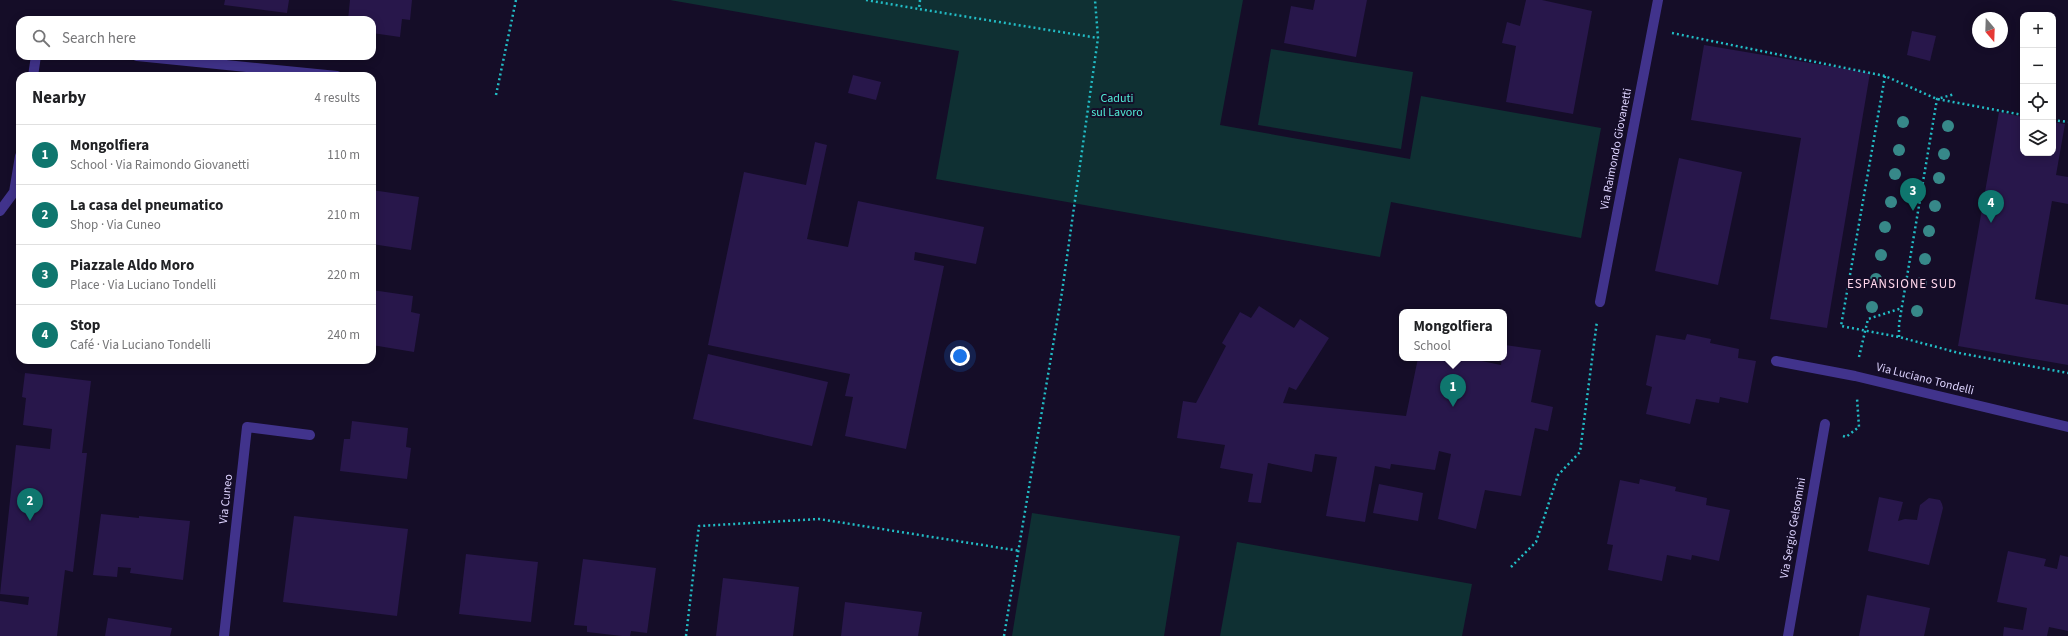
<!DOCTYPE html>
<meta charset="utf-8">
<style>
body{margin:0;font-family:"Source Sans 3",sans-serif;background:#f6f6f6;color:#202124}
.controls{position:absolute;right:12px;top:12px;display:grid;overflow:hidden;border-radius:8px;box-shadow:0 2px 10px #0003}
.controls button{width:36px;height:36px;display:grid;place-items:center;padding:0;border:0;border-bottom:1px solid #e0e0e0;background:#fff;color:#202124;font:20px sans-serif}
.compass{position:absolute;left:1972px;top:12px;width:36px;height:36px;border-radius:50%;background:#fff;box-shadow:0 2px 10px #0003;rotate:161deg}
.you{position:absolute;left:960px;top:356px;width:14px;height:14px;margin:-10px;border:3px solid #fff;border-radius:50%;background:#1a73e8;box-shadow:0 0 0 6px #1a73e833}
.badge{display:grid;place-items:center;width:26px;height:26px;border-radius:50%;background:#0f766e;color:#fff;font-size:13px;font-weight:700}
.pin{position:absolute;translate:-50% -33px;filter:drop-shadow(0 1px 2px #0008)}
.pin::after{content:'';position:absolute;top:21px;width:14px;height:12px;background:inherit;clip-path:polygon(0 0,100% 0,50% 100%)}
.popup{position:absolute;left:1399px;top:309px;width:108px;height:52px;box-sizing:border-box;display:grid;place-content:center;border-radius:8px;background:#fff;filter:drop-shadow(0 1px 3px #0005);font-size:13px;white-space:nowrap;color:#757577}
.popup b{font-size:15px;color:#202124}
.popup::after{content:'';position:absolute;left:50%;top:100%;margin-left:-8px;border:8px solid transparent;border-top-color:#fff}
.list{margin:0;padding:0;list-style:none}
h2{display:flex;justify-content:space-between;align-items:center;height:52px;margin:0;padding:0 16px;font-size:17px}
h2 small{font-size:13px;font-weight:400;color:#757577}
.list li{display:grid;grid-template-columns:26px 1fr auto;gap:12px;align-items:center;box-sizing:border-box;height:60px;padding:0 16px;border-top:1px solid #e0e0e0}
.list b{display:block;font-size:15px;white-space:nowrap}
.list p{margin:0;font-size:13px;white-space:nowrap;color:#757577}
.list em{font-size:13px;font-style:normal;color:#757577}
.icon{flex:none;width:22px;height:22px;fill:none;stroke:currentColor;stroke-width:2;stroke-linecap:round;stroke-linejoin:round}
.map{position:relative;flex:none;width:2068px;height:636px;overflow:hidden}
.search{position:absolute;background:#fff;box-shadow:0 2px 10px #0003;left:16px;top:16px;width:360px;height:44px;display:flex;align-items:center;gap:10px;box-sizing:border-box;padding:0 14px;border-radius:12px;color:#757577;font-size:15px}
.panel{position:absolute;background:#fff;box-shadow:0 2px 10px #0003;left:16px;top:72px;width:360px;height:292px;border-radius:12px}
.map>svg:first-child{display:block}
.green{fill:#0f3033}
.building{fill:#28174b}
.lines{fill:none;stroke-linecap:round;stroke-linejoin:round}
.path{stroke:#22bcc5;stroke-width:2.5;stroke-dasharray:2 3;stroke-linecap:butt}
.street{stroke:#41338c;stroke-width:10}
.tree{fill:#378889}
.labels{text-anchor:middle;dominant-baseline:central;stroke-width:4;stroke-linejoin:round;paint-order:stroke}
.park-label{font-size:12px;fill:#52edd8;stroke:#150d28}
.street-label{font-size:12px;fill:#ded4ff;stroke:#150d28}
.neighbourhood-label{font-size:13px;letter-spacing:1px;fill:#ffd6eb;stroke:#150d28}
</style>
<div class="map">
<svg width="2068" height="636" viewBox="0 0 2068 636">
<rect width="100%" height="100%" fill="#150d28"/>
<g class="green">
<polygon points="670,0 1243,0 1220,125 1410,159 1421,96 1601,128 1581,238 1391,202 1380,257 936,179 959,51"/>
<polygon points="1271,49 1413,72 1401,149 1258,125"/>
<polygon points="1032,513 1180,536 1164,636 1012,636"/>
<polygon points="1237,542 1472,584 1462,636 1220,636"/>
</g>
<g class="building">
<polygon points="225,0 289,0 287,13 224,5"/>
<polygon points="350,0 412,0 410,20 402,19 400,37 372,33 372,20 348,20"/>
<polygon points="1315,0 1367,0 1356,57 1284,43 1291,6 1313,10"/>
<polygon points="1526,0 1542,0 1592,11 1573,114 1506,102 1516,46 1502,43 1507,22 1520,26"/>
<polygon points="1912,31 1936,36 1930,61 1907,55"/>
<polygon points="1704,45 1870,73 1827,328 1770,319 1801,138 1691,120"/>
<polygon points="853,75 881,82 876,100 848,93"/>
<polygon points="1999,112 2023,117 2023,153 2053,153 2053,122 2065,124 2056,175 2068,177 2068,204 2052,201 2035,299 2068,305 2068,365 1958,346"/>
<polygon points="815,142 827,145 807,239 848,247 858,201 984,227 976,264 915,252 914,260 944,266 906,449 845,436 853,397 845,396 850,374 708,345 744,172 806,185"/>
<polygon points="1679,158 1742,172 1718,285 1655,271"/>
<polygon points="372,190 419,197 411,250 372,244"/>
<polygon points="372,290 413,296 411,312 420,314 414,352 372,345"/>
<polygon points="1259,306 1294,328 1300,319 1329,338 1296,390 1289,387 1283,403 1406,416 1418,358 1467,358 1501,365 1502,358 1504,358 1505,345 1541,350 1531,402 1553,407 1548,431 1535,428 1521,496 1485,490 1476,529 1438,519 1451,454 1439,451 1435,470 1391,464 1390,469 1375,466 1365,522 1326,516 1337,457 1315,454 1312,472 1268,463 1261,503 1248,502 1253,474 1220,468 1225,445 1177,438 1183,401 1196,403 1226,346 1222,343 1240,312 1251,318"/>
<polygon points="1687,334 1711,339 1710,343 1739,349 1738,358 1756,361 1748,403 1720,397 1719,403 1696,399 1690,424 1646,414 1652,387 1646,385 1656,335 1685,340"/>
<polygon points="708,354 828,382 812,446 693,419"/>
<polygon points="25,373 91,381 82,453 87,453 73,572 65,570 57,636 0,636 0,601 28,605 29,597 0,594 16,445 50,449 52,429 23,425 26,398 22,397"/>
<polygon points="352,421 408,428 406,447 411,448 407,479 340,471 344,439 350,439"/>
<polygon points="1640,479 1676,487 1675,491 1707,498 1706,505 1730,510 1719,561 1692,555 1691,560 1667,555 1662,581 1608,570 1613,545 1607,544 1620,480 1639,484"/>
<polygon points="1379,484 1423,493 1418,521 1373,513"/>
<polygon points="1879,497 1903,502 1898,521 1905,519 1917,520 1920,505 1929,498 1940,500 1942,504 1943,508 1929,565 1868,551"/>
<polygon points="101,514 139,518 139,516 190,521 183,580 130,573 131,568 118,567 117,577 93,575"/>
<polygon points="294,516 408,529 397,616 283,602"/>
<polygon points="2008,551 2046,559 2044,566 2057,569 2060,555 2068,557 2068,631 2049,627 2047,636 2003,636 2004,627 2023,630 2027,608 1997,602"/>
<polygon points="466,554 538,562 531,622 459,614"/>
<polygon points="583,559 656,568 647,633 631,631 630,636 622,636 587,632 587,626 574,625"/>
<polygon points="723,578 799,587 793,636 716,636"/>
<polygon points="1867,595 1930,608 1924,636 1859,636"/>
<polygon points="845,602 922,612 918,636 841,636"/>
<polygon points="108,618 172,628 170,636 105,636"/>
</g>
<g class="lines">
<g class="path">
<polyline points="866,0 919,9"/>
<polyline points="920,0 919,9 1098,38"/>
<polyline points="1672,33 1885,76 1937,99 2023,115"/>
<polyline points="1885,76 1841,326 1899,337 1959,353 2068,373"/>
<polyline points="496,95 516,0"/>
<polyline points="2053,120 2068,122"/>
<polyline points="1899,337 1899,324 1937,99 1955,94"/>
<polyline points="1859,357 1868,319 1902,308"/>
<polyline points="1843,436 1846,437 1859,427 1857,398"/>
<polyline points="1511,567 1536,542 1558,475 1580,452 1597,321"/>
<polyline points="686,636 699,526 819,519 1020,551"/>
<polyline points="1004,636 1062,292 1098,38 1095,0"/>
</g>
<g class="street">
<polyline points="137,56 337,76"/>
<polyline points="33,76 36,56"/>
<polyline points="0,211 14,192 20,156"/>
<polyline points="1600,302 1658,0"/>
<polyline points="1776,361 1855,376 2068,427"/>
<polyline points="224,636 247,427 310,435"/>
<polyline points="1788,636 1825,424"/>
</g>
</g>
<g class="tree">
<circle cx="1903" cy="122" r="6"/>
<circle cx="1948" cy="126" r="6"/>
<circle cx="1899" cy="150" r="6"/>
<circle cx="1944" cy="154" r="6"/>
<circle cx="1895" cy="174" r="6"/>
<circle cx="1939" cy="178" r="6"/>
<circle cx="1891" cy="202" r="6"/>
<circle cx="1935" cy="206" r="6"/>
<circle cx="1885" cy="227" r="6"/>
<circle cx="1929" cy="231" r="6"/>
<circle cx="1881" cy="255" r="6"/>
<circle cx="1925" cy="259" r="6"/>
<circle cx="1876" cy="279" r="6"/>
<circle cx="1921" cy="283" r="6"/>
<circle cx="1872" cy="307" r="6"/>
<circle cx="1917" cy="311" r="6"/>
</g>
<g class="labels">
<g class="park-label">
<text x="1117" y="98">Caduti<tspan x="1117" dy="14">sul Lavoro</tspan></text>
</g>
<g class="street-label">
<text transform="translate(1616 149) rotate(-79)">Via Raimondo Giovanetti</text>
<text transform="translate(1925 379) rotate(14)">Via Luciano Tondelli</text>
<text transform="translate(226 499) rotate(-84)">Via Cuneo</text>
<text transform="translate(1793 528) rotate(-80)">Via Sergio Gelsomini</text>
</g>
<g class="neighbourhood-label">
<text x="1902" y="284">ESPANSIONE SUD</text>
</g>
</g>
</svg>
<div class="controls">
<button>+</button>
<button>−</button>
<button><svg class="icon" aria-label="locate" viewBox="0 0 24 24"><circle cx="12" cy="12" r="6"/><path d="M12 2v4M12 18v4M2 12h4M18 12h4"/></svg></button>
<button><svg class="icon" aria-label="layers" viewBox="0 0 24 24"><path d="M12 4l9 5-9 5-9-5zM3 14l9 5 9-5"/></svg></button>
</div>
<svg class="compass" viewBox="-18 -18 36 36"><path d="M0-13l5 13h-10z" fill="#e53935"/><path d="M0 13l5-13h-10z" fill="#757577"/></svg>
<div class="you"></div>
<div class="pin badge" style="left:1453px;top:407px">1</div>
<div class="popup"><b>Mongolfiera</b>School</div>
<div class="pin badge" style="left:30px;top:521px">2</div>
<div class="pin badge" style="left:1913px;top:211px">3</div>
<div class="pin badge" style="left:1991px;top:223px">4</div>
<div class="search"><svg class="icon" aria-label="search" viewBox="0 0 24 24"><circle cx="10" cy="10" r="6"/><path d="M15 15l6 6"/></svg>Search here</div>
<section class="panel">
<h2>Nearby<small>4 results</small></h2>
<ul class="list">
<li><span class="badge">1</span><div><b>Mongolfiera</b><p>School · Via Raimondo Giovanetti</p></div><em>110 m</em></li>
<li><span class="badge">2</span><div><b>La casa del pneumatico</b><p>Shop · Via Cuneo</p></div><em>210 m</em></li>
<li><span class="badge">3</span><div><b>Piazzale Aldo Moro</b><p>Place · Via Luciano Tondelli</p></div><em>220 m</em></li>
<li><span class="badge">4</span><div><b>Stop</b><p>Café · Via Luciano Tondelli</p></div><em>240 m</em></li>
</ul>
</section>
</div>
